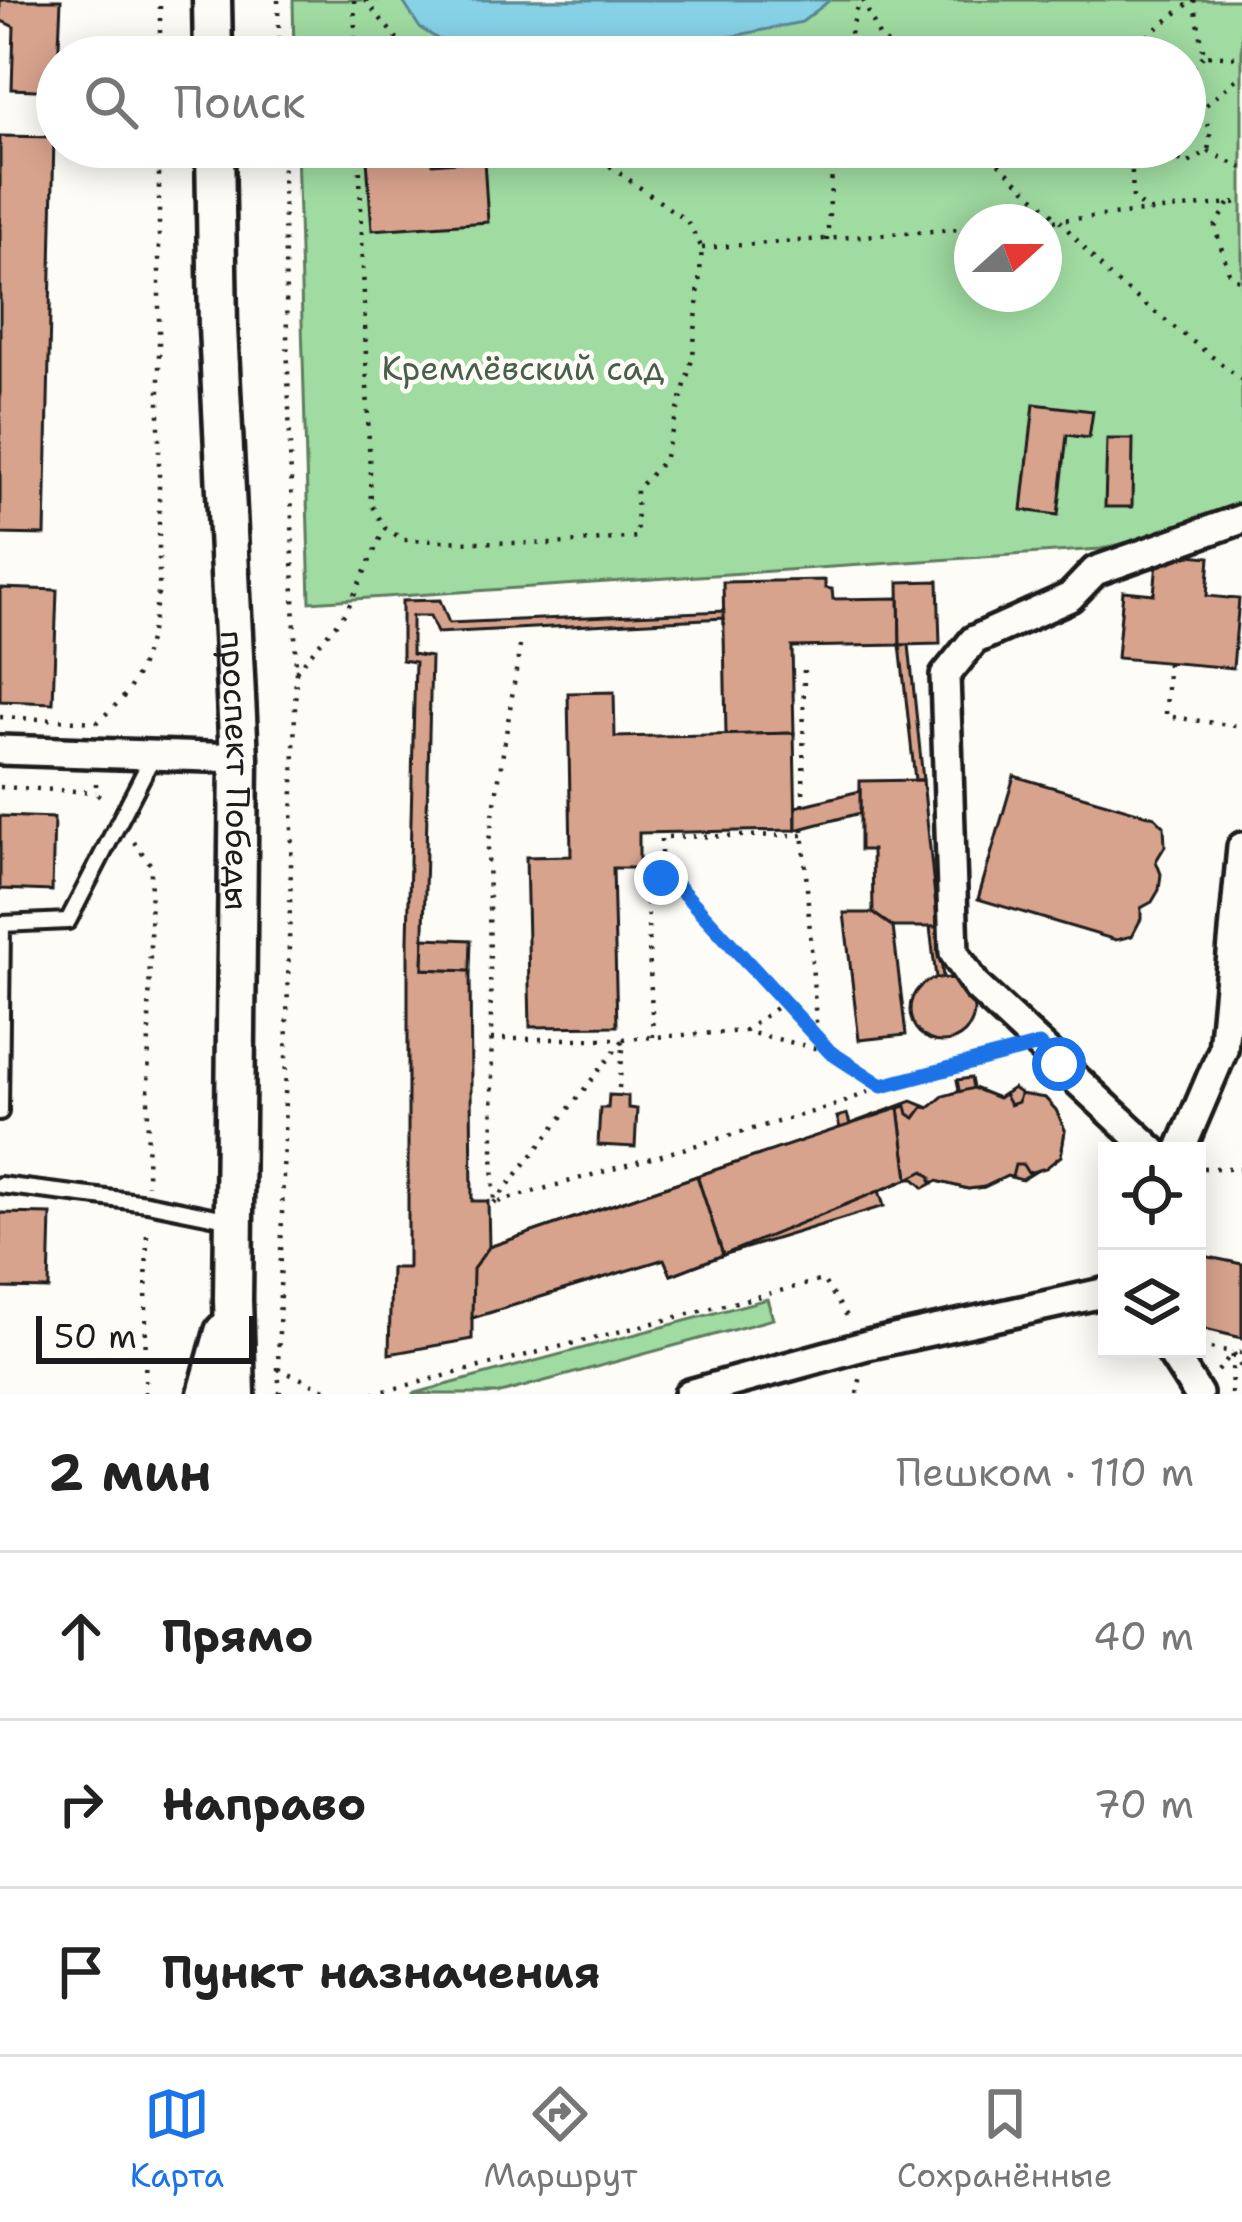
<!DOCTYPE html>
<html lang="ru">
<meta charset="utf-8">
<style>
body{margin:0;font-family:"Shantell Sans",sans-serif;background:#f2f2f2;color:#222}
.controls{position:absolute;right:36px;bottom:36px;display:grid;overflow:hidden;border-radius:0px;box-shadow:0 6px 30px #0003}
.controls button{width:108px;height:108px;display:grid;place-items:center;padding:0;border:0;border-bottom:3px solid #e0e0e0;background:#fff;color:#222;font:60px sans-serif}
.compass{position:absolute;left:954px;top:204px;width:108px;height:108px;border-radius:50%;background:#fff;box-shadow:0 6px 30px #0003;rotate:69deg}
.scale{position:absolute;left:36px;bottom:30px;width:219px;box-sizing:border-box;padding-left:12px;border:6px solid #1c1c1c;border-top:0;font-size:33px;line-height:42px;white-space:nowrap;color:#1c1c1c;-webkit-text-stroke:9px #fdfcf7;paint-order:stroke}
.stop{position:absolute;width:36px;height:36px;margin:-27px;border:9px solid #1a73e8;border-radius:50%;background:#fff}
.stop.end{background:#1a73e8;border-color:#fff;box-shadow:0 3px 12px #0008}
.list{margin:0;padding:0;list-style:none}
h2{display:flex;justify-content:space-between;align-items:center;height:156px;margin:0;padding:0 48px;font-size:51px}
h2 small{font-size:39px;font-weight:400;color:#767676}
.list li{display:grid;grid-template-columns:78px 1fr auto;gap:36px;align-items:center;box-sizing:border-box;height:168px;padding:0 48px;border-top:3px solid #e0e0e0}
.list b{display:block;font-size:45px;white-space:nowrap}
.list em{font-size:39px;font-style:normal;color:#767676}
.icon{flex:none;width:66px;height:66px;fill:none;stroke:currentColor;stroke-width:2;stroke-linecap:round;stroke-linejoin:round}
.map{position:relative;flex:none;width:1242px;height:1394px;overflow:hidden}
.search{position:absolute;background:#fff;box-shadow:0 6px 30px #0003;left:36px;right:36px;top:36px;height:132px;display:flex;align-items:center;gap:30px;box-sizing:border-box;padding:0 42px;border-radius:66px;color:#767676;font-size:45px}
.sheet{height:660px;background:#fff}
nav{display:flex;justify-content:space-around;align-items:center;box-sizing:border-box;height:168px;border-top:3px solid #e0e0e0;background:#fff;font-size:33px;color:#767676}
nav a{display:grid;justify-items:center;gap:6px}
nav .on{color:#1a73e8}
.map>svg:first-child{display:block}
.green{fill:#a0dba1;stroke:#5e7c5e;stroke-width:3;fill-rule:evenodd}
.water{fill:#87d2e7;stroke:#5c8996;stroke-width:3}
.building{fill:#d8a38d;stroke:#1c1c1c;stroke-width:3}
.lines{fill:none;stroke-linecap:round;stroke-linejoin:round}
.lane-casing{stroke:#1c1c1c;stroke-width:22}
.street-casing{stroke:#1c1c1c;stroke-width:36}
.secondary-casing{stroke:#1c1c1c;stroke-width:45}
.path{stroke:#1c1c1c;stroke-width:4.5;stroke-dasharray:3 9;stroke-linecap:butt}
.lane{stroke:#fdfcf7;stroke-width:14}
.street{stroke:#fdfcf7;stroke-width:27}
.secondary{stroke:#fdfcf7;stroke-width:36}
.route{stroke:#1a73e8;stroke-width:15}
.labels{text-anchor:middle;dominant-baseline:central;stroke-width:9;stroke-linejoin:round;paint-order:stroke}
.park-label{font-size:33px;fill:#4a5f4b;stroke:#fdfcf7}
.street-label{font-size:33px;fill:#1c1c1c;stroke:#fdfcf7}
</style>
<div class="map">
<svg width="1242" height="1394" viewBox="0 0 1242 1394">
<rect width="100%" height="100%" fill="#fdfcf7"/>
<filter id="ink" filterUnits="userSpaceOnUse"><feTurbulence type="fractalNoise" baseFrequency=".00833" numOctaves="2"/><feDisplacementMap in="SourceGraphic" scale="24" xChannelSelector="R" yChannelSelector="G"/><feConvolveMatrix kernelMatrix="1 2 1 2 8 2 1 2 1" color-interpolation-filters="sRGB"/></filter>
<g filter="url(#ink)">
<g class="green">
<path d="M293,0h949v483l-3,31 -138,35 -791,53 -13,-455h888v-90h-891zM972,222h72v72h-72z"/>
<polygon points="767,1299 773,1319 497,1394 412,1394"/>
</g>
<polygon class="water" points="402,0 830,0 802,22 734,36 600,56 484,57 462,54 420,28"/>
<g class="building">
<polygon points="0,0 61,0 57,91 12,89 14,27 0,20"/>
<polygon points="0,136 54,137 45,535 0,534"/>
<polygon points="429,147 433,164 484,160 488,222 372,230 367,159 381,157 386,150"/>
<polygon points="1034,404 1093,411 1089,438 1067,435 1058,515 1022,510"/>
<polygon points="1107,439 1133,439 1132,507 1105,507"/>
<polygon points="1158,552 1210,557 1207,596 1239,599 1233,668 1117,658 1123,591 1154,594"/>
<polygon points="825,580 825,588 832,589 833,599 899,598 900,645 792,647 794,733 726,735 723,582"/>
<polygon points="938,581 940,644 900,645 899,582"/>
<polygon points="0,588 57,590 53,703 0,701"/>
<polygon points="440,600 449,623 724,611 724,618 437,633 430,616 412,616 412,654 431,657 423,969 470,971 472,1201 488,1201 489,1247 697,1176 723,1255 671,1275 664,1259 472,1318 472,1339 389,1354 391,1268 408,1268 408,940 415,662 402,660 402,601"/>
<polygon points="900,645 909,645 923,780 915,780"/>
<polygon points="614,692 615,737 794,733 796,830 639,833 639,868 613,868 617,1026 530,1027 526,857 571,856 568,693"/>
<polygon points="1014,776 1155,817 1164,826 1165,846 1156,861 1161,874 1159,890 1152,902 1141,908 1141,919 1132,936 1116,940 978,899"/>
<polygon points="923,780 938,927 893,927 873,913 872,850 860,850 860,781"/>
<polygon points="860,791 860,813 796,830 796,807"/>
<polygon points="0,816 54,818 52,891 0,889"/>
<polygon points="844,913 873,913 893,927 906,1035 859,1040"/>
<polygon points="930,927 938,927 943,978 936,978"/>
<polygon points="424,938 471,940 470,971 423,969"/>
<circle cx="942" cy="1010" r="32"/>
<polygon points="971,1078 973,1088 998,1098 1013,1088 1027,1098 1045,1098 1056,1110 1065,1130 1061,1156 1022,1180 1007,1176 984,1187 968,1189 937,1181 924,1188 914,1179 908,1179 879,1191 884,1206 723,1255 697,1176 840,1128 837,1117 847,1114 850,1124 912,1101 929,1108 959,1090 957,1080"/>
<polygon points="973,1088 998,1098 1004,1094 1010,1105 1018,1102 1020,1094 1045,1098 1056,1110 1065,1130 1061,1156 1046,1168 1028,1173 1023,1165 1015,1165 1012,1177 1007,1176 984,1187 968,1189 937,1181 931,1183 931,1177 924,1171 908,1179 899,1108 906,1106 908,1114 915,1118 923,1107 929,1108 943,1096"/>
<polygon points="609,1095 628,1096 628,1108 637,1109 635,1147 598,1145 600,1108 608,1108"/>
<polygon points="899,1108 908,1179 723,1255 697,1176"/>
<polygon points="697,1176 723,1255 671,1275 664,1259 472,1318 473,1269 489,1247"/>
<polygon points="0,1213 51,1214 49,1289 0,1288"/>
<polygon points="1204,1256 1242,1264 1242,1338 1197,1327 1197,1288"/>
</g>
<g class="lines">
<g class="lane-casing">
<g id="lane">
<polyline points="0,1112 2,924 68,921 153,756"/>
<polyline points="0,1185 147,1203 231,1220"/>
</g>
</g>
<g class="street-casing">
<g id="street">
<polyline points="0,750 239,758"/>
<polyline points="1153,1151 977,987 954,953 945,676 974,640 1070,597 1095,571 1242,519"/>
<polyline points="1180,1151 1223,1050 1242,847"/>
<polyline points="1169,1349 1198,1394"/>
<polyline points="689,1394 867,1345 1107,1292"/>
</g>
</g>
<g class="secondary-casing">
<g id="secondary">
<polyline points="212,0 213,57"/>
<path id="s1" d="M215,147l3,180 21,431 -6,542 3,94"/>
<polyline points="207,1394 224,1332"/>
</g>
</g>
<g class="path">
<polyline points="278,0 280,57"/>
<polyline points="354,0 356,57"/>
<polyline points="365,0 412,57"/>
<polyline points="863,0 879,36 901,57"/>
<polyline points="1194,0 1204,55 1242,57"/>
<polyline points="160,57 160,0"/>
<polyline points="843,57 860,0"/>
<polyline points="982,57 1140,42 1193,0"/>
<polyline points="1185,76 1204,55"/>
<polyline points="1185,111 1198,112 1242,74"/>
<polyline points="359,147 371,504 385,528 404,540 553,544 637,537 636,490 664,460 693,356 702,248 687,221 583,147"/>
<polyline points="981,147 1059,220 1110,277 1242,380"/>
<polyline points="1131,147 1133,200 1149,211"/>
<polyline points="1161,147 1163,154 1187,164 1208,151 1211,129 1198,112"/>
<polyline points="1208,151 1242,168"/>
<polyline points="1229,204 1215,227 1229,273 1242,283"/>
<polyline points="1042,222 1242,202"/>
<polyline points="827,241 834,147"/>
<polyline points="702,248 972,228"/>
<polyline points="520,646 488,847 494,1203 840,1104 882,1086"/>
<polyline points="1168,663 1166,716 1242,727"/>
<polyline points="296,671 346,612 384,530"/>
<polyline points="0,717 97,722"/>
<path d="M97,723c8,-9 19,-17 27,-27 23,-30 29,-72 35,-108v-441"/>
<polyline points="96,783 96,792 105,804"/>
<polyline points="0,787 96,792"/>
<polyline points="803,805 804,663"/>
<polyline points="803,828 817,1037"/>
<polyline points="134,842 151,865 147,1185"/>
<polyline points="661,878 661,837 804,835"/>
<polyline points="744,1031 783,1003"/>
<polyline points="653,1037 646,878 671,878 831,1052 882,1086 1004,1053"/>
<polyline points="491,1039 624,1039 744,1031 831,1052"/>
<polyline points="619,1088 624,1039"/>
<polyline points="1203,1168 1242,1168"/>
<polyline points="494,1203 624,1039"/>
<polyline points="1199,1346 1233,1352 1242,1369"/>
<polyline points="278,1369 337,1394"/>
<polyline points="1218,1371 1233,1352"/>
<polyline points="145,1394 147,1226"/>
<polyline points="280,1394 278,1369 296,671 282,147"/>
<polyline points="373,1394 823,1280 851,1322"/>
<polyline points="857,1394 861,1376"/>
<polyline points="1231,1394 1233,1352 1242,1353"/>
</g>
<use href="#lane" class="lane"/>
<use href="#street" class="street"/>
<use href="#secondary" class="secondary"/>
</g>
</g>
<g class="lines" filter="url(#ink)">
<polyline class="route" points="661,878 670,878 830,1052 882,1086 1039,1045 1059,1064"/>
</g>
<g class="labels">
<g class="park-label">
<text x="523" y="368">Кремлёвский сад</text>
</g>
<g class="street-label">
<text stroke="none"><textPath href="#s1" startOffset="624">проспект Победы</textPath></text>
</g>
</g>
</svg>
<div class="controls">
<button><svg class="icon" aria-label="locate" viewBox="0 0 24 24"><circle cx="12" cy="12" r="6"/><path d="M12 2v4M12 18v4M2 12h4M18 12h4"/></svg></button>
<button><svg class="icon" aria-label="layers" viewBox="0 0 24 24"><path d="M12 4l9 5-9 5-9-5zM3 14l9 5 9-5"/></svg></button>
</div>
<svg class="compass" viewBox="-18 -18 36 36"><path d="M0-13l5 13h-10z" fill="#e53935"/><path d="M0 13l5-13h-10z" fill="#767676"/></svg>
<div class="scale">50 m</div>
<div class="stop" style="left:1059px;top:1064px"></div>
<div class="stop end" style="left:661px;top:878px"></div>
<div class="search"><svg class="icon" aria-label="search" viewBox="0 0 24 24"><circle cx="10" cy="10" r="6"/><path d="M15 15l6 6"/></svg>Поиск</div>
</div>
<section class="sheet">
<h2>2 мин<small>Пешком · 110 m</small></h2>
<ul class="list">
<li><svg class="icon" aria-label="ahead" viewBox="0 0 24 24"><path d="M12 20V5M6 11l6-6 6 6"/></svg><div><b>Прямо</b></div><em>40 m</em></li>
<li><svg class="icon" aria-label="right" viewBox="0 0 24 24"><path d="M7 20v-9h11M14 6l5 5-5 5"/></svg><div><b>Направо</b></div><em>70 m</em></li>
<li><svg class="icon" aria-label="arrive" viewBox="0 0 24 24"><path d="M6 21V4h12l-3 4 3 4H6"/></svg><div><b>Пункт назначения</b></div></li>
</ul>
</section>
<nav>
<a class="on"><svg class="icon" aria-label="map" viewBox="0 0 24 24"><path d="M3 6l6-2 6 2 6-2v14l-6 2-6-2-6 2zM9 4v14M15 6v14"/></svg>Карта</a>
<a><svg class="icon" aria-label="directions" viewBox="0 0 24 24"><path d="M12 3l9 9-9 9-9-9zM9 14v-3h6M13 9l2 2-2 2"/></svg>Маршрут</a>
<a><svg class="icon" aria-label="saved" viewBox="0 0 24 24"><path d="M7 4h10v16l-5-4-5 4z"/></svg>Сохранённые</a>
</nav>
